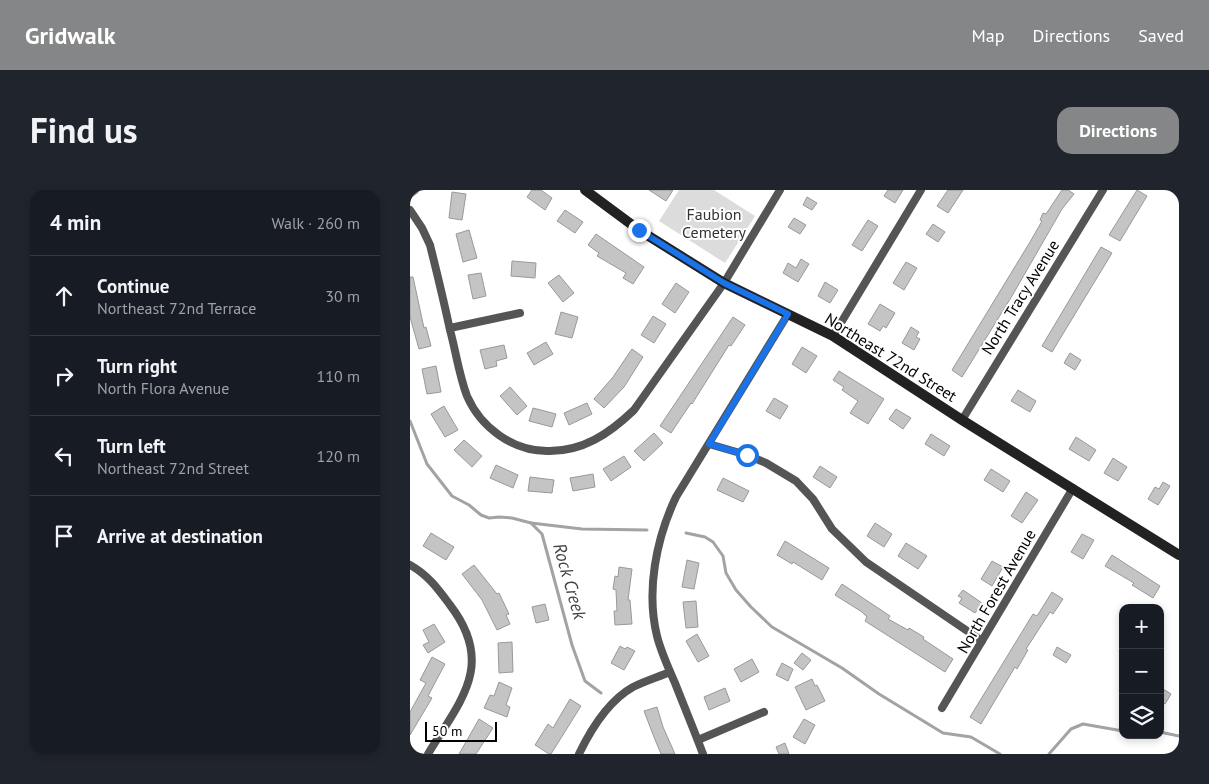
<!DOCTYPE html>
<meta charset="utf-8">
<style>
body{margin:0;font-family:"PT Sans",sans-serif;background:#20242c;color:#f1f3f6}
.controls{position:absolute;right:15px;bottom:15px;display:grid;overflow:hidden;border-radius:10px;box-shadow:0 2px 8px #0003}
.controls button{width:45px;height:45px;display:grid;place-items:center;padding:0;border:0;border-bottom:1px solid #363941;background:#171b24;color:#f1f3f6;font:25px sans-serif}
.scale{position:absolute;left:15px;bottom:12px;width:72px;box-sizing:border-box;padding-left:5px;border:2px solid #000;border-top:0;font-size:14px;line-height:18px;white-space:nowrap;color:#000;-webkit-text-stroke:4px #fff;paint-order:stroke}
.stop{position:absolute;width:15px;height:15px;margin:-11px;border:4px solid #1a73e8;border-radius:50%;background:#fff}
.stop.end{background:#1a73e8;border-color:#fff;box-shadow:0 1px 5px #0008}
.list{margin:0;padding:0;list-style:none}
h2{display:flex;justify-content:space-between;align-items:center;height:65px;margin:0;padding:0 20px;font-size:21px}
h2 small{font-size:16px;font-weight:400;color:#9ea1a6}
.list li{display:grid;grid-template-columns:32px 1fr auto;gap:15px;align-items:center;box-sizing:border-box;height:80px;padding:0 20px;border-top:1px solid #363941}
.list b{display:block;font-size:19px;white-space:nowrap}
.list p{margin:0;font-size:16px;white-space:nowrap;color:#9ea1a6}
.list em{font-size:16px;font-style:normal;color:#9ea1a6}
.icon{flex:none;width:28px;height:28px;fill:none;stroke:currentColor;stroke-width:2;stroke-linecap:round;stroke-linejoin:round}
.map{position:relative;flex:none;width:769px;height:564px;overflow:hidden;border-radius:15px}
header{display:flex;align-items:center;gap:30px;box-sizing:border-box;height:70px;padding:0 25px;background:#858687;color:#fff}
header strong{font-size:24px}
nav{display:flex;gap:28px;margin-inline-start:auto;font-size:18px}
.intro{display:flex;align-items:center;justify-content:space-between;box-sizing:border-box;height:120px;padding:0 30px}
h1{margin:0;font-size:35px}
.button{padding:12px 22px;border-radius:15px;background:#858687;color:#fff;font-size:18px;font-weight:700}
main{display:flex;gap:30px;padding:0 30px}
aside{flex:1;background:#171b24;border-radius:15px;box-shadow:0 2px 8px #0003}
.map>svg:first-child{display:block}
.green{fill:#dcdcdc}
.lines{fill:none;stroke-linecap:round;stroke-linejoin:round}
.stream{stroke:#a3a3a3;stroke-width:3}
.building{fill:#c4c4c4;stroke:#999}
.street{stroke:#555;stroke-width:8}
.secondary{stroke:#222;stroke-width:10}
.route{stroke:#1a73e8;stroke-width:6}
.labels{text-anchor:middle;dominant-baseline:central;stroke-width:4;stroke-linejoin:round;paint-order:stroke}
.park-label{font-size:16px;fill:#333;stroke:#fff}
.street-label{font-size:16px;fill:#000;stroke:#fff}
.water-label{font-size:18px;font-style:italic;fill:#444;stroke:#fff}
</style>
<header>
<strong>Gridwalk</strong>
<nav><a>Map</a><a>Directions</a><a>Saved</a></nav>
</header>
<div class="intro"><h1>Find us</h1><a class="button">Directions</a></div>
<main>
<aside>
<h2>4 min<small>Walk · 260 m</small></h2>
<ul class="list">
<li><svg class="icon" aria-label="ahead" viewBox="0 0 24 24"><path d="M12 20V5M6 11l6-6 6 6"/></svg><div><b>Continue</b><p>Northeast 72nd Terrace</p></div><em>30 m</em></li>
<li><svg class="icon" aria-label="right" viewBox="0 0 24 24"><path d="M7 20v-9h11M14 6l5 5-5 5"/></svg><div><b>Turn right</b><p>North Flora Avenue</p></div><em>110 m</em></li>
<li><svg class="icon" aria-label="left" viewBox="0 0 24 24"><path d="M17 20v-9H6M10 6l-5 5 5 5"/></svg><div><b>Turn left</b><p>Northeast 72nd Street</p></div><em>120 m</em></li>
<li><svg class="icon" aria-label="arrive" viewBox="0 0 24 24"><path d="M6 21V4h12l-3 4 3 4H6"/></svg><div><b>Arrive at destination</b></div></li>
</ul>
</aside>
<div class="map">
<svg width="769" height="564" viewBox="0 0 769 564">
<rect width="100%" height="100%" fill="#fff"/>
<polygon class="green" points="269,0 304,0 345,26 315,73 249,31"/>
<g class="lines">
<g class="stream">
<polyline points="0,231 17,274 42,306 59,315 71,325 79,328 89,327 102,328 121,333 132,344 162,455 175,491 191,503"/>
<polyline points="121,333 172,339 237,340"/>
<polyline points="276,343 295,347 303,352 313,366 316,383 326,400 341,417 362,437 432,478 469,504 533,543 561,547 590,564"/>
<polyline points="750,542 769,546"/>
<polyline points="639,564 661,539 673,534 713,541"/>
</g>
</g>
<g class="building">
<polygon points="122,0 131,0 142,8 135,20 117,7"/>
<polygon points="239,0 263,0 256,11"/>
<polygon points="478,0 493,0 485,13 474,6"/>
<polygon points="538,0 553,0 538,23 527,16"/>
<polygon points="652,0 658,0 664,4 652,19 602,106 552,187 542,180 620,52 632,31 630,30 633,23 636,24"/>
<polygon points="727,0 737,6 710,51 699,45"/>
<polygon points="42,2 56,4 52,30 39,28"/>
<polygon points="397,7 407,13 402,20 393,15"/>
<polygon points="155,20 173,32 165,43 147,31"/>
<polygon points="384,28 396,35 390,44 378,37"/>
<polygon points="458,30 468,36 452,61 442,55"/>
<polygon points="523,34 535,42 528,52 516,44"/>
<polygon points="59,40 67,68 53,72 46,44"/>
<polygon points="186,44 234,77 223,94 213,88 216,83 187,66 189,63 178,55"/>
<polygon points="691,57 702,63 642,162 632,156"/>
<polygon points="391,69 399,74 388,92 373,83 378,73 386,78"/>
<polygon points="102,71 126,73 125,88 101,86"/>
<polygon points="496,72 507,78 494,100 483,93"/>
<polygon points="71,83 76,106 63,109 58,85"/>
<polygon points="149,85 164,103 153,112 138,93"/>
<polygon points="0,87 3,87 14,138 16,137 21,156 9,159 0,127"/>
<polygon points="415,92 428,100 420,113 408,106"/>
<polygon points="266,93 279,102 265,123 252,114"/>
<polygon points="470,114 485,123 476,138 473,136 470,141 458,134"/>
<polygon points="151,122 168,127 162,148 145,144"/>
<polygon points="243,126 256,134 244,153 231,145"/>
<polygon points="323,127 335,135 321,156 319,155 282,214 281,213 261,243 250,236"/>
<polygon points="501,137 509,142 506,147 510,149 504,160 492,153"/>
<polygon points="136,152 143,164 124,175 117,163"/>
<polygon points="94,155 97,168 86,171 87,176 75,179 70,160"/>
<polygon points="392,157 407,166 396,183 382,174"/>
<polygon points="222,159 233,167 214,197 194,218 184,209 203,187"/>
<polygon points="660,163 671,170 665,180 654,173"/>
<polygon points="26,176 31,202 17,204 12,179"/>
<polygon points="429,181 474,209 458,234 440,223 448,211 432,200 434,197 423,190"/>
<polygon points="100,197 117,216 107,225 90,206"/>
<polygon points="608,200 626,211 620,222 601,211"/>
<polygon points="364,208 378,216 370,229 356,221"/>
<polygon points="177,213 182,224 159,235 154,223"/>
<polygon points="34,216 48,240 35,247 21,224"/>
<polygon points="123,218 146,224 142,237 119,231"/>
<polygon points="486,219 501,228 493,239 479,229"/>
<polygon points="244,243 253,253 234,271 224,261"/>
<polygon points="521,244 540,256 534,266 515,254"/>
<polygon points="666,247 686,260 679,271 659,259"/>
<polygon points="54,250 72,266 62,277 44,260"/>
<polygon points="214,266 221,277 201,291 193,279"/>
<polygon points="703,268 717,277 708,291 694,283"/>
<polygon points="86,275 108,285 103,298 80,288"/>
<polygon points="410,276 427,287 420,298 403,287"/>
<polygon points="581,279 600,291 593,302 574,290"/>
<polygon points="183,284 185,297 163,301 160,288"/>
<polygon points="120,287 144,290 142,303 118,301"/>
<polygon points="313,288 339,301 333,312 307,300"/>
<polygon points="753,292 760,296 748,315 738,309 745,297 749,299"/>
<polygon points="616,302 628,310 612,333 601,326"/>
<polygon points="465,333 482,344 474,357 457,346"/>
<polygon points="21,343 44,357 36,370 13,356"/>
<polygon points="672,344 684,350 673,369 661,362"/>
<polygon points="375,351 419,378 412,390 383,372 382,374 367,365"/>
<polygon points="496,353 517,366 508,379 488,366"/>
<polygon points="702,365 750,396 743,408 722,395 724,393 695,376"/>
<polygon points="277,370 289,373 284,399 272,397"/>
<polygon points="582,371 593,377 582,396 571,389"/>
<polygon points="64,375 87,404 89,403 99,424 96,425 100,434 87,440 72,410 52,384"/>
<polygon points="209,377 222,379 218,410 220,410 222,434 205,435 204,421 207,421 206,400 203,399 205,386 208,387"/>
<polygon points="432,394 480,426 478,429 498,440 499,438 514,447 513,449 543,469 535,482 455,431 457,427 452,422 425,405"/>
<polygon points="553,400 572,413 565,423 549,413 552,408 548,406"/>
<polygon points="642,402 653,409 643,424 640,422 616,459 618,460 607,479 605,477 571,534 560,527 623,424 627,426"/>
<polygon points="286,411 288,437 276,438 273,412"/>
<polygon points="135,414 139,430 126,433 122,417"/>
<polygon points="24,434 35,452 18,463 13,455 19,452 13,440"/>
<polygon points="287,444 299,466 288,472 276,451"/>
<polygon points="102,452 103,482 89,483 88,453"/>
<polygon points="210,456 215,459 217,457 225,461 214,480 201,473"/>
<polygon points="647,457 661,465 656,473 643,465"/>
<polygon points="392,463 401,470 393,480 384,473"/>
<polygon points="22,467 35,474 18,506 22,508 0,545 0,522 16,493 10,490"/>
<polygon points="342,469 349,482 331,492 324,479"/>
<polygon points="372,473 383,479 378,491 366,485"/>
<polygon points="402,489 405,496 407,495 415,511 396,520 385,497"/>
<polygon points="89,492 102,498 96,515 100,517 97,527 74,518 80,505 84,506"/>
<polygon points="750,497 761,504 755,514 750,511"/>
<polygon points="315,498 320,511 299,520 294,507"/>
<polygon points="160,509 171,516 141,564 139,564 125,555 138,534 143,538"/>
<polygon points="247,517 253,537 265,564 251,564 244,547 234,521"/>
<polygon points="69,529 83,538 66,564 49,564"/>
<polygon points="394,529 405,535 395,554 383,547"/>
<polygon points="375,553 379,564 369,564 366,557"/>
</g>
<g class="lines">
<g class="street">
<polyline points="0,4 5,0"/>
<path d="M0,20l12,18 8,17c7,28 14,57 20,85 6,22 9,45 17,66 14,32 46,55 80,55 35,1 62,-17 87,-41l90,-127 56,-93"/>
<polyline points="40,138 110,123"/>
<polyline points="423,146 511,0"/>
<polyline points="552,230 693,0"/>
<polyline points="299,254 337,265 356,273 386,291 403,309 422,339 456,372 572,451"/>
<path d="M0,375c18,10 28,24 40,40 46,60 10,96 -22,149"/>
<polyline points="532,518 663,298"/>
<polyline points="288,550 354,522"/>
<path d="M169,564c12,-25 29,-53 54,-67 12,-6 25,-10 37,-15"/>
<path d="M293,564c-9,-24 -19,-48 -28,-71 -7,-16 -14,-31 -18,-47 -11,-45 -1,-97 19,-139l112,-183"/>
</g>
<polyline class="secondary" points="175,0 229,40 314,93 423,146 552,230 769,365"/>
</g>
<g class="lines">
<polyline class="route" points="229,40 314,93 378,124 299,254 337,265"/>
</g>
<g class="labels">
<g class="park-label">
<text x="304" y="24">Faubion<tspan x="304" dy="18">Cemetery</tspan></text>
</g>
<g class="street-label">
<text transform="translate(610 107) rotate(-58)">North Tracy Avenue</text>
<text transform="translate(481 167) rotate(32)">Northeast 72nd Street</text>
<text transform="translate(586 401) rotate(-60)">North Forest Avenue</text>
</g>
<g class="water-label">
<text transform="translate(160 391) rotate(74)">Rock Creek</text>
</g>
</g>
</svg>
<div class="controls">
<button>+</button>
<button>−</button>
<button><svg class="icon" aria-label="layers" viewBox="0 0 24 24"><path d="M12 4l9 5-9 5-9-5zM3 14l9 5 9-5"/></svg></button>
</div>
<div class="scale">50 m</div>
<div class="stop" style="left:337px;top:265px"></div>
<div class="stop end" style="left:229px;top:40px"></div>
</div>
</main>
